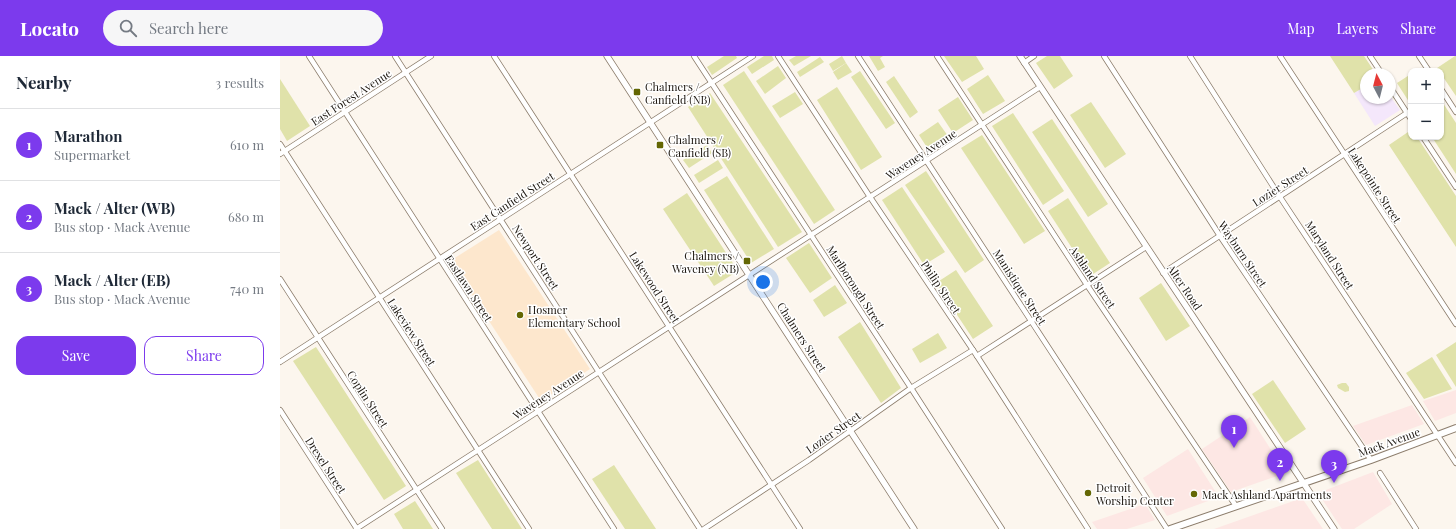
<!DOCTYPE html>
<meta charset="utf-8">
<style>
body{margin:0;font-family:"Playfair Display",serif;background:#f6f6f7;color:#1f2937}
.controls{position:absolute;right:12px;top:12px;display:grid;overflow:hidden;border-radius:8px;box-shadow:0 1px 3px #0004}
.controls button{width:36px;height:36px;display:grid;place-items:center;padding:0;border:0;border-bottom:1px solid #e0e1e3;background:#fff;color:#1f2937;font:20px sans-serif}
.compass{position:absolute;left:1080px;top:12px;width:36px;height:36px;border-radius:50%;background:#fff;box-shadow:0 1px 3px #0004;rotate:353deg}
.you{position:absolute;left:483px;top:226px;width:14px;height:14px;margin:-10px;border:3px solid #fff;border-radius:50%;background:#1a73e8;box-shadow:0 0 0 6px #1a73e833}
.badge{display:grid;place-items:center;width:26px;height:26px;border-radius:50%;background:#7c3aed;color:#fff;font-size:13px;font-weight:700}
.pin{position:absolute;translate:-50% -33px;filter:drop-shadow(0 1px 2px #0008)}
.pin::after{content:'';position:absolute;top:21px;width:14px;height:12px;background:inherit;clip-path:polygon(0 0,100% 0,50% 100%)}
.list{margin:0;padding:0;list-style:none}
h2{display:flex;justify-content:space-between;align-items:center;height:52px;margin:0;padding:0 16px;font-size:17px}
h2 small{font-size:13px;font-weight:400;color:#747a83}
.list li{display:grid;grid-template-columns:26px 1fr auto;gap:12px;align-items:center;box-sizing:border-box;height:72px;padding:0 16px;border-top:1px solid #e0e1e3}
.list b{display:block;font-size:15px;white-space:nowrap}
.list p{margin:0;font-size:13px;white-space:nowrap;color:#747a83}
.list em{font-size:13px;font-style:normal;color:#747a83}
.actions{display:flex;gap:8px;padding:12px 16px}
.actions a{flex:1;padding:9px 0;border:1px solid #7c3aed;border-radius:12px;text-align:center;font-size:14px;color:#7c3aed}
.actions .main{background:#7c3aed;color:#fff}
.icon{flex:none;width:22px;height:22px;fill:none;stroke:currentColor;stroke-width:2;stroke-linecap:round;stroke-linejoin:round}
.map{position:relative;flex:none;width:1176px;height:473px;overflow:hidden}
header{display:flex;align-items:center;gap:24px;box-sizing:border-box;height:56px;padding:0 20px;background:#7c3aed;color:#fff}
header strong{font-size:19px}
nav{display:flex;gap:22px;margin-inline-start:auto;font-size:14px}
.search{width:280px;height:36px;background:#f6f6f7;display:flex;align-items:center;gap:10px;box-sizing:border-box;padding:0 14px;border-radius:22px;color:#747a83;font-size:15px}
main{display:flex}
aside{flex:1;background:#fff}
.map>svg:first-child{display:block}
.commercial{fill:#fde7e4}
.industrial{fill:#f4e7fb}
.built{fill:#fde7cd}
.green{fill:#e0e2aa}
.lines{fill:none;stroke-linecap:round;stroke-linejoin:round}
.minor-casing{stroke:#8c7d6c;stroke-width:6}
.tertiary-casing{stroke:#8c7d6c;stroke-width:7}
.secondary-casing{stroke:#8c7d6c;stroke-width:8}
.minor{stroke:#fff;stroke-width:4.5}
.tertiary{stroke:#fff;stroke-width:5.5}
.secondary{stroke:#fff;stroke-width:6}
.poi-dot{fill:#646704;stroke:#fff;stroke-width:1.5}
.labels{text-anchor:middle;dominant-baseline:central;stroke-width:3;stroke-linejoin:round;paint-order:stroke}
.poi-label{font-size:11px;fill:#1b150e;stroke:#fff;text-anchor:start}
.street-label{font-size:11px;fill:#1b150e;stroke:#fff}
</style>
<header>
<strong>Locato</strong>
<div class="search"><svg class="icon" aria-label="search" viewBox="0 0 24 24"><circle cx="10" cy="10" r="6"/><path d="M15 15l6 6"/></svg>Search here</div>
<nav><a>Map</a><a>Layers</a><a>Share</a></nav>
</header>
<main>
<aside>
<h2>Nearby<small>3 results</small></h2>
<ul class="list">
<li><span class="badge">1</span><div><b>Marathon</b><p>Supermarket</p></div><em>610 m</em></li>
<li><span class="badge">2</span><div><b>Mack / Alter (WB)</b><p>Bus stop · Mack Avenue</p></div><em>680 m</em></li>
<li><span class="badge">3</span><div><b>Mack / Alter (EB)</b><p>Bus stop · Mack Avenue</p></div><em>740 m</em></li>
</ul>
<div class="actions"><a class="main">Save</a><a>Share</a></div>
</aside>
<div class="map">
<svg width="1176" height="473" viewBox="0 0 1176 473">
<rect width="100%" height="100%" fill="#fcf6ee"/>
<g class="commercial">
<polygon points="1176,334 1176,357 1155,365 1143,345"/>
<polygon points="1132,349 1144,368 1086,389 1073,370"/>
<polygon points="970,361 1006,417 951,436 922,393"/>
<polygon points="908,393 939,441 887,460 863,422"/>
<polygon points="1093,416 1112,448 1074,473 1062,473 1038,437"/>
<polygon points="1022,442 1043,473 934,473"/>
<polygon points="865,448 875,464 847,473 817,473 812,466"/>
</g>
<polygon class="industrial" points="1086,30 1086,42 1110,42 1110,40 1120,54 1095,70 1074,37"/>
<polygon class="built" points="219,174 310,313 261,345 170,205"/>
<g class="green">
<polygon points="444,0 456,0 457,2 432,19 427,11"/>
<polygon points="484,0 492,0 494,4 472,18 467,11"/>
<polygon points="516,0 531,0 514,10 509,4"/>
<polygon points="562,0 566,7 553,15 549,8"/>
<polygon points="589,0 603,0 600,2 605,11 598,15"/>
<polygon points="664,0 696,0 704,13 682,26"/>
<polygon points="767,0 780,0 793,20 774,33 756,7"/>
<polygon points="1050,0 1084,0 1096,18 1086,18 1086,30 1074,37"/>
<polygon points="1175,0 1176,0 1176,40 1161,18 1161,15 1159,15 1157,12"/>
<polygon points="540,1 544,6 520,21 517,16"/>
<polygon points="566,7 572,16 558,24 553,16"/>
<polygon points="498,10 506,22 485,38 476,25"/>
<polygon points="464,15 555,154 534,168 443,29"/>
<polygon points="580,15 615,67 606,73 571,21"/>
<polygon points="1131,18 1131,49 1117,27"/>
<polygon points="708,19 725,45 703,58 687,33"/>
<polygon points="614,20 638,56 630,62 606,26"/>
<polygon points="0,23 30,70 7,85 0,73"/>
<polygon points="557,31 602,101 581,114 537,44"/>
<polygon points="515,36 523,48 500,62 492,50"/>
<polygon points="430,37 522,176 498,191 408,51"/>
<polygon points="678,41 693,64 673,77 658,54"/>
<polygon points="1161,44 1176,67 1176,118 1152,81 1161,81"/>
<polygon points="811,46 846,98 825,112 790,59"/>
<polygon points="733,57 784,135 763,149 712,70"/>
<polygon points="772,63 828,148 808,161 752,76"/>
<polygon points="658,66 668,80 648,93 639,79"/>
<polygon points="1131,74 1131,81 1137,81 1176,140 1176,191 1109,89"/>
<polygon points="702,79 765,175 744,188 681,92"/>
<polygon points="427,89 432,97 409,112 403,104"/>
<polygon points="438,104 443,112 419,127 414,119"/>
<polygon points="646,115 704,204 685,217 625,129"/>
<polygon points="447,120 494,193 471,207 424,134"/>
<polygon points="622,131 665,196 644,209 602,144"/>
<polygon points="407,137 458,215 434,230 383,153"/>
<polygon points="788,142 830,207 810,220 768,155"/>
<polygon points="529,187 552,222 530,237 506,202"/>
<polygon points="676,214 713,270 693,283 656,227"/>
<polygon points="881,227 910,270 886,285 859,242"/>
<polygon points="555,229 567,247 544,261 533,244"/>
<polygon points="580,266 621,332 601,347 558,281"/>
<polygon points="658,277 667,292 640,307 632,293"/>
<polygon points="1176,286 1176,331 1156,299"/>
<polygon points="36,291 126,430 104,444 13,305"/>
<polygon points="1152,301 1172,333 1144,343 1126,317"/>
<polygon points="993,324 1026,373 1005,387 972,338"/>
<polygon points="1062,327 1066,327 1069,331 1069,335 1065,336 1058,332 1057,329"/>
<polygon points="198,404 242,473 212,473 176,417"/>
<polygon points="334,409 376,473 345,473 312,423"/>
<polygon points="135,445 153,473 123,473 114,458"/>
</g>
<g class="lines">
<g class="minor-casing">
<g id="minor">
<polyline points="29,0 334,473"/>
<polyline points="115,0 420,473"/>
<polyline points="214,0 520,473"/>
<polyline points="414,0 631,332 722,473"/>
<polyline points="498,0 590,141 697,300 808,473"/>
<polyline points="578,0 887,473"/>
<polyline points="657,0 807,229 956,450"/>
<polyline points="824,0 940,180 1091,404"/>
<polyline points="910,0 1000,141 1176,407"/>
<polyline points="1000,0 1176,268"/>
<polyline points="1090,0 1102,18"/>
<polyline points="1139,0 1149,15"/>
<polyline points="744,7 754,0"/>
<polyline points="1110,31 1131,63"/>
<polyline points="1161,33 1176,56"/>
<polyline points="1143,81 1176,131"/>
<polyline points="0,88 249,473"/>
<polyline points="0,98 151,0"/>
<polyline points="883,217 1127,57"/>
<polyline points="0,223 162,473"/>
<polyline points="697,300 866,191"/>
<polyline points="0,306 473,0"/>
<polyline points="0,354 77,473"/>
<polyline points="1100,417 1136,473"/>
<polyline points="76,473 760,31"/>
<polyline points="424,473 529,404 631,332 693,294"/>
</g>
</g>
<g class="tertiary-casing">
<g id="tertiary">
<polyline points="327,0 634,473"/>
<polyline points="740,0 1054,473"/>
</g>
</g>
<g class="secondary-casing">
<polyline id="secondary" points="890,473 1091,404 1176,372"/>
</g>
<use href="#minor" class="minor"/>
<use href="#tertiary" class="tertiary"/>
<use href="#secondary" class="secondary"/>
</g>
<g class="poi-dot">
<rect x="353" y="32" width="8" height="8" rx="2"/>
<rect x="376" y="85" width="8" height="8" rx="2"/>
<rect x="463" y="201" width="8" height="8" rx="2"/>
<circle cx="240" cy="259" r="4"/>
<circle cx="808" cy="437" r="4"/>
<circle cx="914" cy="438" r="4"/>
</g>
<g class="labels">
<g class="poi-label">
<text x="365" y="30">Chalmers /<tspan x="365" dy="13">Canfield (NB)</tspan></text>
<text x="388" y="83">Chalmers /<tspan x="388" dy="13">Canfield (SB)</tspan></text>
<text x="459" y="199" text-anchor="end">Chalmers /<tspan x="459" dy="13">Waveney (NB)</tspan></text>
<text x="248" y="253">Hosmer<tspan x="248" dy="13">Elementary School</tspan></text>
<text x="816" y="431">Detroit<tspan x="816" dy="13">Worship Center</tspan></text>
<text x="922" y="438">Mack Ashland Apartments</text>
</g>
<g class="street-label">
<text transform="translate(71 41) rotate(-33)">East Forest Avenue</text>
<text transform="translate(641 98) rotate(-33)">Waveney Avenue</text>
<text transform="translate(1095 129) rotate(57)">Lakepointe Street</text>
<text transform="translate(1000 130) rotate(-33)">Lozier Street</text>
<text transform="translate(232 145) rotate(-33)">East Canfield Street</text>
<text transform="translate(963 198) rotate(56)">Wayburn Street</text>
<text transform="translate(1050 199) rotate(57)">Maryland Street</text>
<text transform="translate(256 201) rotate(57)">Newport Street</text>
<text transform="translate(813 221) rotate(56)">Ashland Street</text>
<text transform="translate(375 231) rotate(57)">Lakewood Street</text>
<text transform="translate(576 231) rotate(57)">Marlborough Street</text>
<text transform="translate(661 231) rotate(56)">Philip Street</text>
<text transform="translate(740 231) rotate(57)">Manistique Street</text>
<text transform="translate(905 231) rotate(56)">Alter Road</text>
<text transform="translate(189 232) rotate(57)">Eastlawn Street</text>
<text transform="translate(132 276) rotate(57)">Lakeview Street</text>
<text transform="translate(522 281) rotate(57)">Chalmers Street</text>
<text transform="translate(268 338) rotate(-33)">Waveney Avenue</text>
<text transform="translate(88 343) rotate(57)">Coplin Street</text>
<text transform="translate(553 376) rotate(-35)">Lozier Street</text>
<text transform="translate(1109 386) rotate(-20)">Mack Avenue</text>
<text transform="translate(46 409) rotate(57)">Drexel Street</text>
</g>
</g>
</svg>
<div class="controls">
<button>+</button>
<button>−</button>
</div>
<svg class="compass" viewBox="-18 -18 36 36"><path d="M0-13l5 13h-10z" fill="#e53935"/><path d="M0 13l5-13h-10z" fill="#747a83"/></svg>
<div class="you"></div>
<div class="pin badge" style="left:954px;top:392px">1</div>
<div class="pin badge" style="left:1000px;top:425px">2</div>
<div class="pin badge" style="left:1054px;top:427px">3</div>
</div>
</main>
